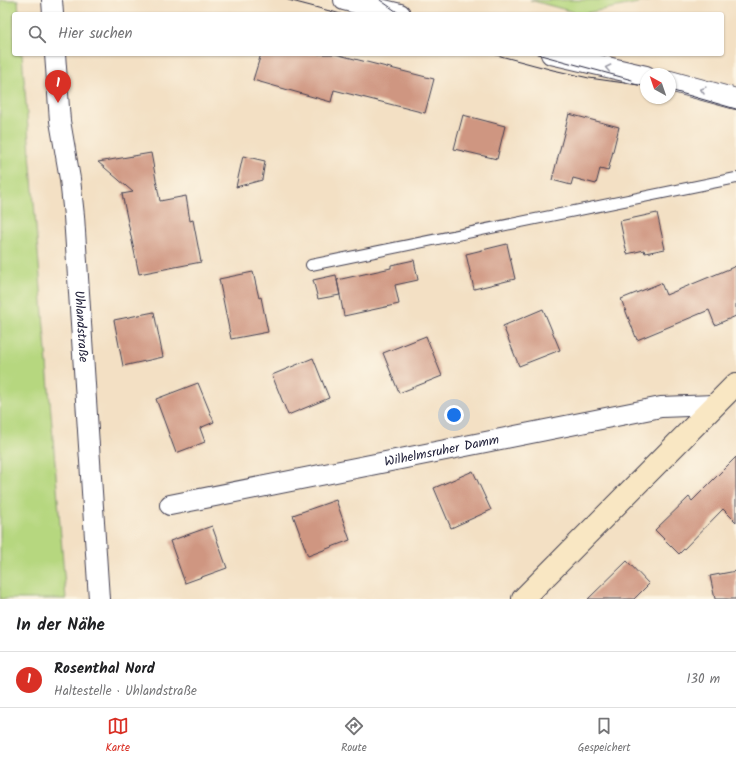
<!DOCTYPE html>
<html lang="de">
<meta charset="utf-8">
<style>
body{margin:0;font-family:Kalam,sans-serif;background:#f2f2f2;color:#202124}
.compass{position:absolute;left:640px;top:68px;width:36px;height:36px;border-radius:50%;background:#fff;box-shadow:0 1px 3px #0004;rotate:320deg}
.you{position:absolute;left:454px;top:415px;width:14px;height:14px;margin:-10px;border:3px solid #fff;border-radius:50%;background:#1a73e8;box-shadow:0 0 0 6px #1a73e833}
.badge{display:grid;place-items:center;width:26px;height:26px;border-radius:50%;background:#d93025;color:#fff;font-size:13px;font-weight:700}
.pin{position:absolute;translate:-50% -33px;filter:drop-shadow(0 1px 2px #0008)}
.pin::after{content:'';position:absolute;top:21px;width:14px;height:12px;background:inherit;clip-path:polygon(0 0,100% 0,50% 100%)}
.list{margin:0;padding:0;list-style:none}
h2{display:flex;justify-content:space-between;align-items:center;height:52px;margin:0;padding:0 16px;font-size:17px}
h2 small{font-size:13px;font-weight:400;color:#757577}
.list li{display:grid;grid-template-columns:26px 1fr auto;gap:12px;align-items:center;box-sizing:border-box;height:56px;padding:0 16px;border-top:1px solid #e0e0e0}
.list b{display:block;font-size:15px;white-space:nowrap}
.list p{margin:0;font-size:13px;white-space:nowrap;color:#757577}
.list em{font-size:13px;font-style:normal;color:#757577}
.icon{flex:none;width:22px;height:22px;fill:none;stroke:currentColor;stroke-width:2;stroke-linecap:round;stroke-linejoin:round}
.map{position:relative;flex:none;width:736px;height:599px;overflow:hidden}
.search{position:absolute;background:#fff;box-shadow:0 1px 3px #0004;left:12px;right:12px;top:12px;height:44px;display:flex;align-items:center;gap:10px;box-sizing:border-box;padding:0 14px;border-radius:4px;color:#757577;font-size:15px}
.sheet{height:108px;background:#fff}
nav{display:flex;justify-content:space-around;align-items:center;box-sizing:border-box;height:56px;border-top:1px solid #e0e0e0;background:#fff;font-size:11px;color:#757577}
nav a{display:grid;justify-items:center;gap:2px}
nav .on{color:#d93025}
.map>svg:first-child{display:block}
.green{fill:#b6d77f;stroke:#6c7c5d}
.building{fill:#cf9681}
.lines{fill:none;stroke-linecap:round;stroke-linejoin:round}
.service-casing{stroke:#413e50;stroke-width:12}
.minor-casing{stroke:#413e50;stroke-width:22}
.secondary-casing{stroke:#413e50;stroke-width:24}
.service{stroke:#fff;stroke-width:10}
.minor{stroke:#fff;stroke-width:20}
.secondary{stroke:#f9e7c3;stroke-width:22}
.tram{stroke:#22223b;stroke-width:1}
.oneway{stroke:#9c9ca7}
.labels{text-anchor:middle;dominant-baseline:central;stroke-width:3;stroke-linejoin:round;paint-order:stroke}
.street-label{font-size:13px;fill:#22223b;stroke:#fcf5e5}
</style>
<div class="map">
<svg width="736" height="599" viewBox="0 0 736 599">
<rect width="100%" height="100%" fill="#fcf5e5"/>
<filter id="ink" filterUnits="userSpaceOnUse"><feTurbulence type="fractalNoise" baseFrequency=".025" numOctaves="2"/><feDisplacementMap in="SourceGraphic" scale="8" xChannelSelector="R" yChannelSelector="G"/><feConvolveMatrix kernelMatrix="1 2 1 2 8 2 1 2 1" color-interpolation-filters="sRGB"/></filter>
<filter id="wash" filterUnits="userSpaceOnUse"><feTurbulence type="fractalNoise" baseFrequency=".012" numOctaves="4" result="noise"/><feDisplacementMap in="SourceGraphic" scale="16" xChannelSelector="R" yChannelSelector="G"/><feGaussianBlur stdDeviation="0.9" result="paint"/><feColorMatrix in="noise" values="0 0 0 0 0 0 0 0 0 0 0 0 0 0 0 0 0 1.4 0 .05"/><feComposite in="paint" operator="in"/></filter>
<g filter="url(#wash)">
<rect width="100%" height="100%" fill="#f3e0c4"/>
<g class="green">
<polygon points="0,0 18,0 19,14 14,14 14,54 22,54 66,599 0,599"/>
<polygon points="530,0 653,0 581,14"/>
</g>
<g id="blocks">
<g class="building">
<polygon points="261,54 335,54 434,79 425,113 334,90 331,102 253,80"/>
<polygon points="569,114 619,127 608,171 600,169 596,184 573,178 571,185 552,180"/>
<polygon points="463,115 505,126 497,159 454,149"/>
<polygon points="151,153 160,201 186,196 190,221 193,220 201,262 139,274 122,194 133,192 98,162"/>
<polygon points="243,156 265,161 262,180 236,187"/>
<polygon points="657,213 665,249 645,253 644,250 627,254 620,221"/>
<polygon points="507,244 515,279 474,289 466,254"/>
<polygon points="414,260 418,280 395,285 399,304 344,316 337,280 391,268 391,265"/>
<polygon points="736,266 736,316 715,325 709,310 637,340 621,299 661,283 666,295"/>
<polygon points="253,272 259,298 261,297 268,332 231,339 219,279"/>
<polygon points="336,275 340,295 318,299 313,280"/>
<polygon points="543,309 560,350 519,366 503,326"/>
<polygon points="154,312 163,357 123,366 114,320"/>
<polygon points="426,336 442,376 399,393 383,353"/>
<polygon points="313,358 329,398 288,415 272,375"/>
<polygon points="198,383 214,422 200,428 205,442 176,453 156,399"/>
<polygon points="736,457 736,522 723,509 679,554 655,530 689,497 692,501"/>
<polygon points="473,471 491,510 451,528 434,488"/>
<polygon points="336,500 350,540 308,556 293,515"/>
<polygon points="212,526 227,568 185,583 170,541"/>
<polygon points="627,561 649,584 634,599 588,599"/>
<polygon points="736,571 736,599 715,599 710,576"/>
</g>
</g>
</g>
<g filter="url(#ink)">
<use href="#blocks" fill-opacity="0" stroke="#413e50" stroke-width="1"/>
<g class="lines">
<g class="service-casing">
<polyline id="service" points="311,265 736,178"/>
</g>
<g class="minor-casing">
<g id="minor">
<polyline points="52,0 53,14"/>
<polyline points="344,0 400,14"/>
<path id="s1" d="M55,54l5,67 10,58 4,37 25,383"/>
<polyline points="551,54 646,76"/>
<polyline points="670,81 736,99"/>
<path id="s2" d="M170,505l491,-98 54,-2"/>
</g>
</g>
<g class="secondary-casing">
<polyline id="secondary" points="523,599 736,384"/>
</g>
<use href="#service" class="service"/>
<use href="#minor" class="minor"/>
<use href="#secondary" class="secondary"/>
<g class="tram">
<polyline points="288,0 341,14"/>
<polyline points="380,0 400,14"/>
<polyline points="493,54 553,70 589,78 646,86"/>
<polyline points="537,54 632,80"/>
<polyline points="670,90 736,109"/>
</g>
</g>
<defs><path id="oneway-chevron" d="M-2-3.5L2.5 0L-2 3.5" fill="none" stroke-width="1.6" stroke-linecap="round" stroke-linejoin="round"/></defs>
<g class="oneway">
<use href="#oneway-chevron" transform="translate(608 68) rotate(-168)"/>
<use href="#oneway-chevron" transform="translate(703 90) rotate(-165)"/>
</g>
</g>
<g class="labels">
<g class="street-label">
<text stroke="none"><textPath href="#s1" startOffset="274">Uhlandstraße</textPath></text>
<text stroke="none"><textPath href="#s2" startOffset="277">Wilhelmsruher Damm</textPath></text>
</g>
</g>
</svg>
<svg class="compass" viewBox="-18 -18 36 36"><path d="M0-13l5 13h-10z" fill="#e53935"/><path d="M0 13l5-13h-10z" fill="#757577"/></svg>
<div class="you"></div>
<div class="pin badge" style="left:58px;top:103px">1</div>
<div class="search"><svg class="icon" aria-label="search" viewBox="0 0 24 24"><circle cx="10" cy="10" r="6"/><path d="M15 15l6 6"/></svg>Hier suchen</div>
</div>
<section class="sheet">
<h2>In der Nähe<small></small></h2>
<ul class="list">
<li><span class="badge">1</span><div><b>Rosenthal Nord</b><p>Haltestelle · Uhlandstraße</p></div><em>130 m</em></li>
</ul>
</section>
<nav>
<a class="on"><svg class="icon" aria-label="map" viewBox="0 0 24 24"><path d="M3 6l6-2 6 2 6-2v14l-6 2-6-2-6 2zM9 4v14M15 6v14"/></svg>Karte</a>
<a><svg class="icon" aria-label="directions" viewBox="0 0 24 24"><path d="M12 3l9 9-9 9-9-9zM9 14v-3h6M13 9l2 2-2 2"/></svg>Route</a>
<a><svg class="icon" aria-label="saved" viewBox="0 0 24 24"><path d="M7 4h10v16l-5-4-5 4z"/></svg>Gespeichert</a>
</nav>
